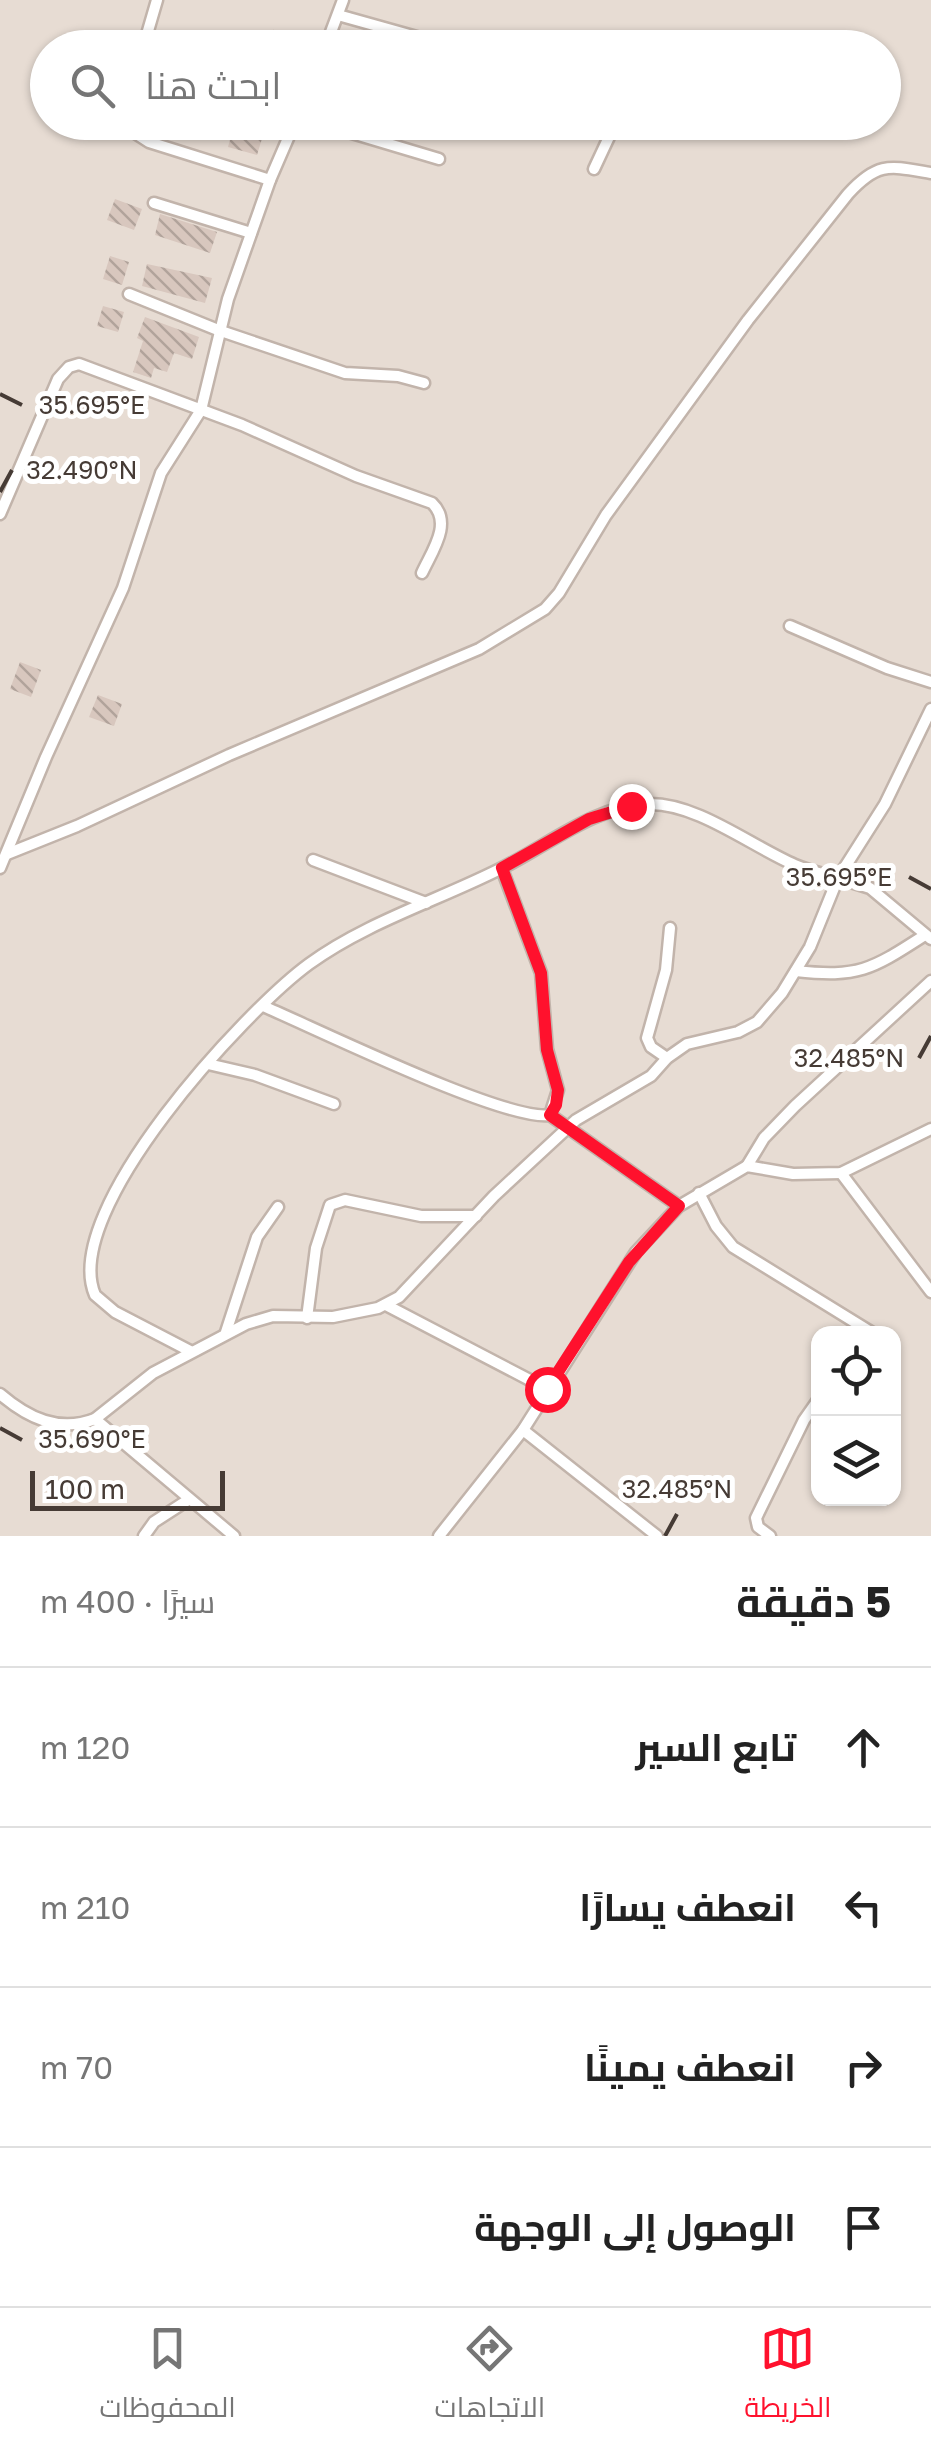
<!DOCTYPE html>
<html lang="ar">
<meta charset="utf-8">
<style>
body{margin:0;font-family:"Golos Text",Cairo,sans-serif;background:#f6f6f6;color:#222;direction:rtl}
.controls{position:absolute;right:30px;bottom:30px;display:grid;overflow:hidden;border-radius:20px;box-shadow:0 2px 8px #0004}
.controls button{width:90px;height:90px;display:grid;place-items:center;padding:0;border:0;border-bottom:2px solid #e0e0e0;background:#fff;color:#222;font:50px sans-serif}
.scale{position:absolute;left:30px;bottom:25px;width:195px;box-sizing:border-box;padding-left:10px;border:5px solid #463b35;border-top:0;font-size:28px;line-height:35px;white-space:nowrap;color:#463b35;-webkit-text-stroke:8px #fff;paint-order:stroke}
.stop{position:absolute;width:30px;height:30px;margin:-22px;border:8px solid #ff112d;border-radius:50%;background:#fff}
.stop.end{background:#ff112d;border-color:#fff;box-shadow:0 2px 10px #0008}
.list{margin:0;padding:0;list-style:none}
h2{display:flex;justify-content:space-between;align-items:center;height:130px;margin:0;padding:0 40px;font-size:42px}
h2 small{font-size:32px;font-weight:400;color:#767676}
.list li{display:grid;grid-template-columns:65px 1fr auto;gap:30px;align-items:center;box-sizing:border-box;height:160px;padding:0 40px;border-top:2px solid #e0e0e0}
.list b{display:block;font-size:38px;white-space:nowrap}
.list em{font-size:32px;font-style:normal;color:#767676}
.icon{flex:none;width:55px;height:55px;fill:none;stroke:currentColor;stroke-width:2;stroke-linecap:round;stroke-linejoin:round}
.map{position:relative;flex:none;width:931px;height:1536px;overflow:hidden;direction:ltr}
.search{position:absolute;background:#fff;box-shadow:0 2px 8px #0004;left:30px;right:30px;top:30px;height:110px;display:flex;align-items:center;gap:25px;box-sizing:border-box;padding:0 35px;border-radius:55px;color:#767676;font-size:38px}
.sheet{height:770px;background:#fff}
nav{display:flex;justify-content:space-around;align-items:center;box-sizing:border-box;height:140px;border-top:2px solid #e0e0e0;background:#fff;font-size:28px;color:#767676}
nav a{display:grid;justify-items:center;gap:5px}
nav .on{color:#ff112d}
.map>svg:first-child{display:block}
.residential{fill:#e7dcd3;fill-rule:evenodd}
.building{fill:url(#building-back-hatch)}
.lines{fill:none;stroke-linecap:round;stroke-linejoin:round}
.street-casing{stroke:#c2b4ab;stroke-width:15}
.path{stroke:#c1a899;stroke-width:2.5;stroke-dasharray:5 5;stroke-linecap:butt}
.street{stroke:#fff;stroke-width:10}
.route{stroke:#ff112d;stroke-width:12}
.ticks{fill:none;stroke:#463b35;stroke-width:4}
.ticks-label{font-size:25px;text-anchor:middle;fill:#463b35;stroke:#fff;stroke-width:10;stroke-linejoin:round;paint-order:stroke}
</style>
<div class="map">
<svg width="931" height="1536" viewBox="0 0 931 1536">
<defs>
<pattern id="building-back-hatch" width="6" height="6" patternUnits="userSpaceOnUse" patternTransform="scale(2.5)"><rect width="6" height="6" fill="#d8c7be"/><path d="M-1 5l2 2M0 0l6 6M5-1l2 2" fill="none" stroke="#b1a39b"/></pattern>
</defs>
<rect width="100%" height="100%" fill="#f3ebe6"/>
<path class="residential" d="M0,0h931v1536h-931zM48,48h836v74h-836zM818,1334h76v164h-76z"/>
<g class="building">
<polygon points="235,122 267,122 257,155 228,147"/>
<polygon points="115,199 142,209 134,230 107,220"/>
<polygon points="160,214 217,232 210,253 155,235"/>
<polygon points="110,256 129,262 122,285 103,279"/>
<polygon points="147,264 212,278 205,303 142,286"/>
<polygon points="103,306 124,312 118,332 97,326"/>
<polygon points="145,317 199,337 192,359 174,353 167,372 154,368 151,378 133,372 143,341 137,338"/>
<polygon points="20,662 41,670 31,697 10,689"/>
<polygon points="98,695 122,704 114,726 89,717"/>
</g>
<g class="lines">
<g class="street-casing">
<g id="street">
<polyline points="338,15 456,48"/>
<polyline points="143,48 157,0"/>
<polyline points="325,48 343,0"/>
<polyline points="129,122 135,133 149,142 270,180"/>
<polyline points="315,122 439,159"/>
<polyline points="594,169 616,122"/>
<polyline points="154,203 251,233"/>
<polyline points="129,294 218,330 345,373 398,376 424,383"/>
<path d="M0,514l58,-135 11,-12 10,-3 163,61 114,51 76,27c21,20 0,48 -10,70"/>
<polyline points="790,626 887,668 931,682"/>
<path d="M7,854l70,-28 152,-71 250,-106 66,-40 14,-16 47,-78 142,-195 100,-126c30,-33 42,-28 83,-21"/>
<polyline points="313,860 426,903"/>
<polyline points="0,868 46,757 123,588 161,473 201,410 228,299 270,180 295,122"/>
<polyline points="502,869 541,973 547,1049 558,1090 550,1115"/>
<path d="M796,971c64,7 76,-2 129,-36"/>
<path d="M263,1006c52,22 243,116 287,109l129,91"/>
<polyline points="667,1058 651,1047 647,1038 666,970 670,928"/>
<polyline points="208,1064 255,1075 334,1104"/>
<polyline points="747,1166 764,1138 795,1106 931,981"/>
<polyline points="841,1173 931,1292"/>
<polyline points="699,1193 716,1226 733,1247 874,1334"/>
<polyline points="386,1305 547,1389"/>
<polyline points="307,1318 316,1248 330,1205 345,1200 421,1216 476,1216"/>
<polyline points="226,1332 257,1237 278,1207"/>
<path d="M190,1351l-75,-39 -20,-17c-36,-84 150,-284 214,-331 56,-41 127,-63 189,-94 50,-24 94,-64 151,-66 48,-1 102,42 146,61 14,6 28,9 43,13l47,-74 46,-95"/>
<path d="M0,1394c28,24 59,39 95,25l58,-46 93,-49 27,-8 60,1 45,-9 21,-11 95,-101 82,-76 75,-44 16,-18 20,-14 51,-12 19,-10 25,-29 28,-46 28,-69 32,10 61,51"/>
<polyline points="95,1419 234,1536"/>
<polyline points="523,1430 657,1536"/>
<polyline points="144,1536 154,1522 188,1500"/>
<polyline points="439,1536 523,1430 636,1252 679,1206 747,1166 793,1174 841,1173 931,1129"/>
<polyline points="770,1536 758,1527 756,1518 804,1420 818,1400"/>
</g>
</g>
<polyline class="path" points="273,31 316,47"/>
<use href="#street" class="street"/>
</g>
<g class="lines">
<polyline class="route" points="547,1389 629,1262 679,1206 550,1115 556,1105 558,1090 547,1050 541,973 502,868 589,819 631,806"/>
</g>
<path class="ticks" d="M0,394l22,11M0,492l12,-22M909,877l22,12M919,1058l12,-22M0,1428l22,12M665,1536l12,-22"/>
<g class="ticks-label">
<text x="92" y="414">35.695°E</text>
<text x="82" y="479">32.490°N</text>
<text x="839" y="886">35.695°E</text>
<text x="849" y="1067">32.485°N</text>
<text x="92" y="1448">35.690°E</text>
<text x="677" y="1498">32.485°N</text>
</g>
</svg>
<div class="controls">
<button><svg class="icon" aria-label="locate" viewBox="0 0 24 24"><circle cx="12" cy="12" r="6"/><path d="M12 2v4M12 18v4M2 12h4M18 12h4"/></svg></button>
<button><svg class="icon" aria-label="layers" viewBox="0 0 24 24"><path d="M12 4l9 5-9 5-9-5zM3 14l9 5 9-5"/></svg></button>
</div>
<div class="scale">100 m</div>
<div class="stop" style="left:547px;top:1389px"></div>
<div class="stop end" style="left:631px;top:806px"></div>
<div class="search"><svg class="icon" aria-label="search" viewBox="0 0 24 24"><circle cx="10" cy="10" r="6"/><path d="M15 15l6 6"/></svg>ابحث هنا</div>
</div>
<section class="sheet">
<h2>5 دقيقة<small>سيرًا · 400 m</small></h2>
<ul class="list">
<li><svg class="icon" aria-label="ahead" viewBox="0 0 24 24"><path d="M12 20V5M6 11l6-6 6 6"/></svg><div><b>تابع السير</b></div><em>120 m</em></li>
<li><svg class="icon" aria-label="left" viewBox="0 0 24 24"><path d="M17 20v-9H6M10 6l-5 5 5 5"/></svg><div><b>انعطف يسارًا</b></div><em>210 m</em></li>
<li><svg class="icon" aria-label="right" viewBox="0 0 24 24"><path d="M7 20v-9h11M14 6l5 5-5 5"/></svg><div><b>انعطف يمينًا</b></div><em>70 m</em></li>
<li><svg class="icon" aria-label="arrive" viewBox="0 0 24 24"><path d="M6 21V4h12l-3 4 3 4H6"/></svg><div><b>الوصول إلى الوجهة</b></div></li>
</ul>
</section>
<nav>
<a class="on"><svg class="icon" aria-label="map" viewBox="0 0 24 24"><path d="M3 6l6-2 6 2 6-2v14l-6 2-6-2-6 2zM9 4v14M15 6v14"/></svg>الخريطة</a>
<a><svg class="icon" aria-label="directions" viewBox="0 0 24 24"><path d="M12 3l9 9-9 9-9-9zM9 14v-3h6M13 9l2 2-2 2"/></svg>الاتجاهات</a>
<a><svg class="icon" aria-label="saved" viewBox="0 0 24 24"><path d="M7 4h10v16l-5-4-5 4z"/></svg>المحفوظات</a>
</nav>
